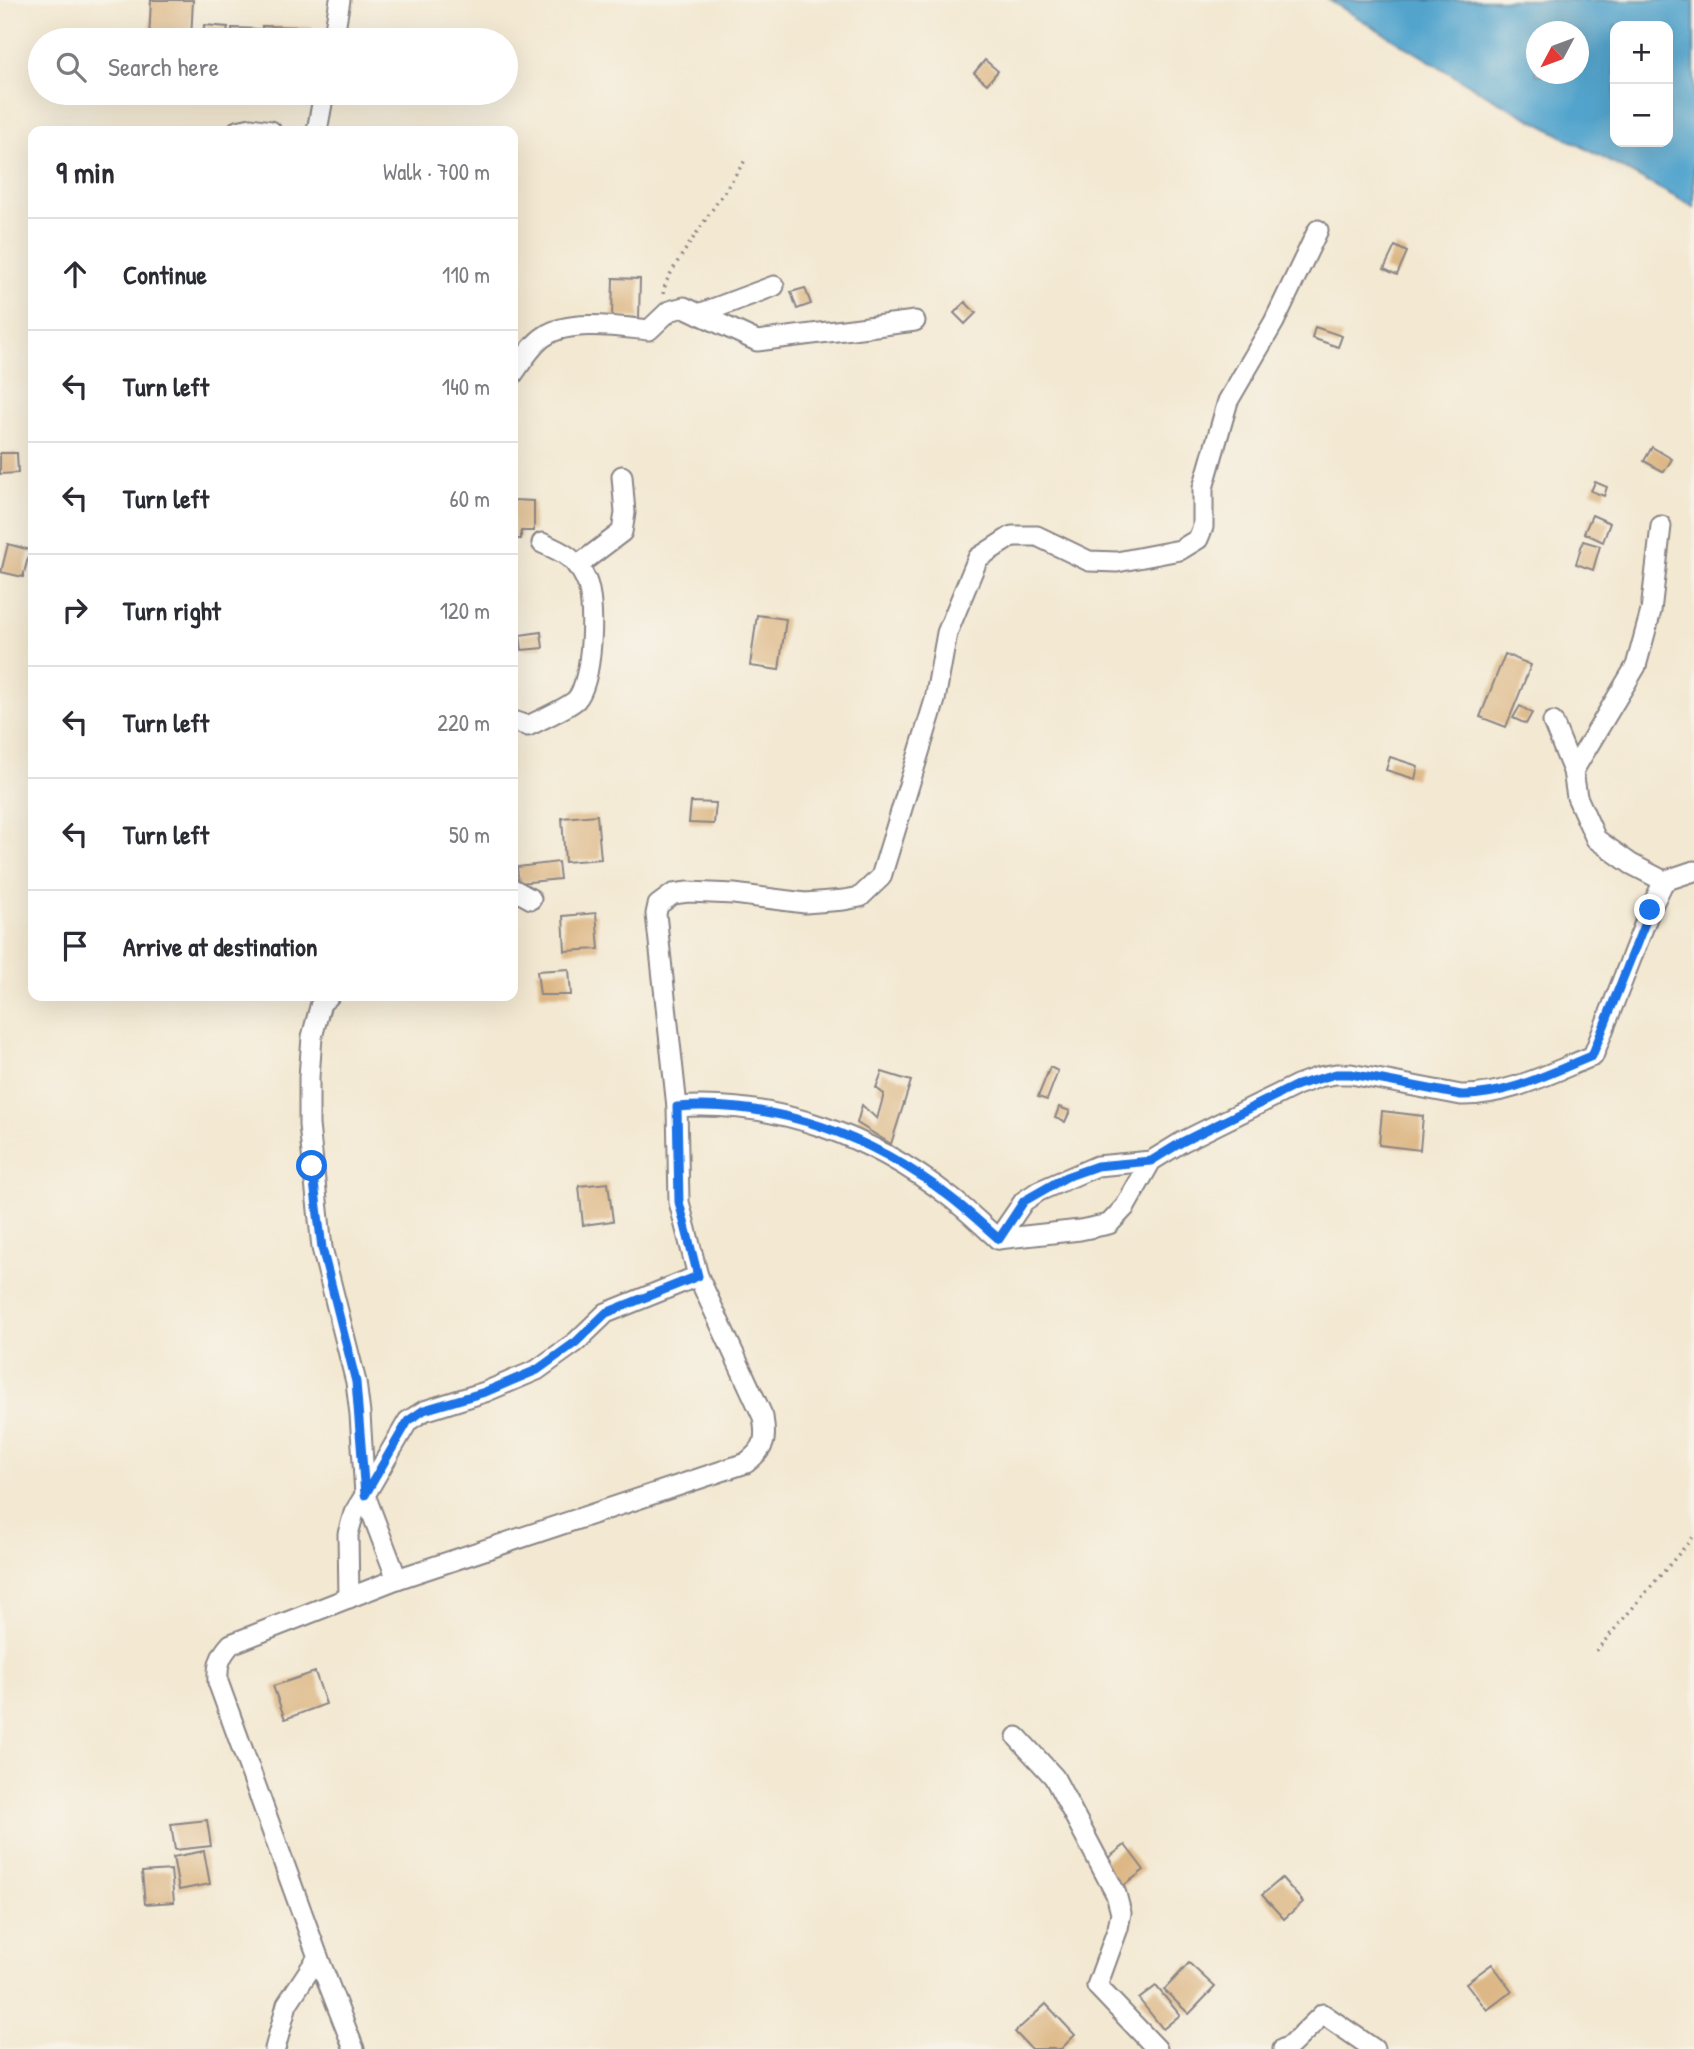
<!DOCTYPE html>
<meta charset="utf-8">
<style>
body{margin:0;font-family:"Patrick Hand",sans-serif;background:#f2f2f3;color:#2b2b33}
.controls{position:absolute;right:21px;top:21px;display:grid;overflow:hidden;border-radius:14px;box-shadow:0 7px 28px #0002}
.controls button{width:63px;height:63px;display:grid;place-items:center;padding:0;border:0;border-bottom:2px solid #e1e1e2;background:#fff;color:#2b2b33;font:35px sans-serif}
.compass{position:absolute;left:1526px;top:21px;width:63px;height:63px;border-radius:50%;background:#fff;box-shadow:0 7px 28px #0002;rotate:229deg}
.stop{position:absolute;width:21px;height:21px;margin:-16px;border:5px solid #1a73e8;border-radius:50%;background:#fff}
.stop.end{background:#1a73e8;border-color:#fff;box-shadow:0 2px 7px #0008}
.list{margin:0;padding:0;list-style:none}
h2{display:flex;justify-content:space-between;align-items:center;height:91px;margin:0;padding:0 28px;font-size:30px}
h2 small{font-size:23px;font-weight:400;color:#7c7c81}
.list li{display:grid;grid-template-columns:46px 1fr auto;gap:21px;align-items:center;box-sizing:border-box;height:112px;padding:0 28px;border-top:2px solid #e1e1e2}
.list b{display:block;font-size:26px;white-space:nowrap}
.list em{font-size:23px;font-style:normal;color:#7c7c81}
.icon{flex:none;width:38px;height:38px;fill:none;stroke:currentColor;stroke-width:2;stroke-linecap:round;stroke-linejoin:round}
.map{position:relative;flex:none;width:1694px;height:2049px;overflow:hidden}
.search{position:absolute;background:#fff;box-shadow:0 7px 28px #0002;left:28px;top:28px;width:490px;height:77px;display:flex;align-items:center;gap:18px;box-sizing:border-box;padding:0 24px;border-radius:38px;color:#7c7c81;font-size:26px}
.panel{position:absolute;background:#fff;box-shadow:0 7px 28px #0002;left:28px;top:126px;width:490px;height:875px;border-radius:14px}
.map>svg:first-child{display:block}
.water{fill:#52a4cd;stroke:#3a6384;stroke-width:2;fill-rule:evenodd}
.building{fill:#ddb785}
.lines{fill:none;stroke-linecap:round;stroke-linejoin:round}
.minor-casing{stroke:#8a8586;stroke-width:23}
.path{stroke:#8a8586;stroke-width:3.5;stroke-dasharray:2 5;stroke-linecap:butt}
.minor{stroke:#fff;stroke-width:19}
.route{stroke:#1a73e8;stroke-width:9}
</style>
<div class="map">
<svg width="1694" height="2049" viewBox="0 0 1694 2049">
<rect width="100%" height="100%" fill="#f7f3e8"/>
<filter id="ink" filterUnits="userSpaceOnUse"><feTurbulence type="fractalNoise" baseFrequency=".0143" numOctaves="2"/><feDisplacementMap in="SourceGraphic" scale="14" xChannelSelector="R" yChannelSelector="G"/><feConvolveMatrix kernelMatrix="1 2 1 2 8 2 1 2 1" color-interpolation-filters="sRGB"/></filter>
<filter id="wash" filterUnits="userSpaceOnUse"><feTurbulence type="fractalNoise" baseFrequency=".00686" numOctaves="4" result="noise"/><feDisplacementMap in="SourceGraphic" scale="28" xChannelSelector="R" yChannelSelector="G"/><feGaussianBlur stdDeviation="1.57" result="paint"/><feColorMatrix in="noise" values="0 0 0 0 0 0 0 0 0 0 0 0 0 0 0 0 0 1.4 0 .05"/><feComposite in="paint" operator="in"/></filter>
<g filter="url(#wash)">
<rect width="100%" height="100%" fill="#f3e8d1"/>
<path class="water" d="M1329,0h365v207l-208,-112zM1615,26h53v116h-53zM1536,32h42v42h-42z"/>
<g id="blocks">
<g class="building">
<polygon points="151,0 193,0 191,40 149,40"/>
<polygon points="204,25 228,27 226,40 203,40"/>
<polygon points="262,26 313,27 313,40 262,40"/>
<polygon points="232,28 258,29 258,40 232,40"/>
<polygon points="985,60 998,71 987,84 974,73"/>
<polygon points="1395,246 1407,252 1397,275 1384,269"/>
<polygon points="613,278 640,279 639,318 612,317"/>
<polygon points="805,288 811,304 797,309 791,292"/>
<polygon points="965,302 976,313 965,324 954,313"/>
<polygon points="1315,327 1342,336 1338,347 1312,338"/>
<polygon points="1652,447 1672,459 1664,472 1644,461"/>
<polygon points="0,453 17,453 18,473 0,474"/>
<polygon points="1595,482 1607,487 1604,496 1591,491"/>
<polygon points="513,500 534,501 534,531 521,531 521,539 513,539"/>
<polygon points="1592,515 1610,523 1603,542 1584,533"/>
<polygon points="1583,541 1600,546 1593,570 1576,564"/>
<polygon points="8,544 30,550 23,577 1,572"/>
<polygon points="757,615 786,619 779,670 750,666"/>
<polygon points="541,632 543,648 522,650 520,635"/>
<polygon points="1505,654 1531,665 1506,727 1480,717"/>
<polygon points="1520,706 1532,713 1526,724 1513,718"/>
<polygon points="1390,757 1418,766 1415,779 1386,770"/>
<polygon points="691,802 716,803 714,824 689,823"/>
<polygon points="597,815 601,859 565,862 562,818"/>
<polygon points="558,862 560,879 519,883 517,867"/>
<polygon points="596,913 599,949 565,951 563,916"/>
<polygon points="569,969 571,995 540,995 537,971"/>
<polygon points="1050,1067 1058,1071 1047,1100 1038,1097"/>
<polygon points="882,1072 911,1081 891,1144 857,1123 862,1105 877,1119 884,1094 876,1088"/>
<polygon points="1059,1107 1070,1111 1065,1122 1055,1118"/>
<polygon points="1382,1111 1423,1116 1420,1150 1379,1145"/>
<polygon points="608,1183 613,1221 583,1225 579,1186"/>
<polygon points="315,1672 326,1704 285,1719 273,1686"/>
<polygon points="207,1820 211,1846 175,1850 171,1824"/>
<polygon points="1125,1845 1144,1870 1122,1887 1103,1862"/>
<polygon points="204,1851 210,1884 179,1890 173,1857"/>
<polygon points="171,1870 174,1902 145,1904 142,1872"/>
<polygon points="1282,1878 1303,1902 1284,1919 1262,1895"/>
<polygon points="1189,1963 1215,1987 1189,2014 1164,1990"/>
<polygon points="1492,1964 1512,1991 1487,2010 1466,1983"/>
<polygon points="1156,1986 1180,2015 1163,2029 1139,1999"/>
<polygon points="1046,2004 1075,2035 1061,2049 1031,2049 1015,2032"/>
</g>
</g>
</g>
<g filter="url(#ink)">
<use href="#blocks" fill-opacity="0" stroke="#8a8586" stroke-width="2"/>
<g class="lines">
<g class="minor-casing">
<g id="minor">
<polyline points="333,40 340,0"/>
<polyline points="237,131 251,128 271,131"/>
<polyline points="317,131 324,93"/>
<polyline points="699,314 774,286"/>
<path d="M513,374c9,-12 19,-30 32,-38 24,-17 75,-9 104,-6l20,-19 15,-4 73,34 158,-20"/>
<polyline points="577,566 622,532 625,513 622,476"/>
<path d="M513,721l15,5c12,-6 39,-18 48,-26 17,-18 20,-99 10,-120 -10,-22 -23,-28 -44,-37"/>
<polyline points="1553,722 1573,771 1577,797 1596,839 1631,864 1664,881"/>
<polyline points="1573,771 1636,666 1651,611 1661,526"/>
<polyline points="513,889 531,899"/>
<polyline points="329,996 321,1003 312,1037 309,1077 309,1125 322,1248 356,1382 360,1414 365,1495 354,1513 348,1534 349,1598"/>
<polyline points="677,1107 656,914 658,905 673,894 688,892 734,894 805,903 844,900 860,897 881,877 935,700 947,633 978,558 1012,536 1037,536 1089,561 1117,562 1180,550 1198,539 1203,527 1203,488 1228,401 1274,322 1318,230"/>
<polyline points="998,1239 1024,1201 1039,1191 1097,1166 1151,1161"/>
<path d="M397,1579l349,-116c19,-15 21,-22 17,-46l-65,-141"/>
<polyline points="1017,1737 1054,1777 1116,1894 1121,1913 1118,1928 1097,1986 1157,2049"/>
<polyline points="318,1957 354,2049"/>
<path d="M275,2049l12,-45 31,-47 -100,-275c-1,-17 2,-26 13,-38l166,-65 -32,-84 43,-74 16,-10 61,-19 52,-22 39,-28 30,-29 92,-37 -19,-74 -2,-95c100,-7 195,29 273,90 17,13 32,28 48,42l82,-9 29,-6 16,-17 26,-46 31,-19 115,-57 22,-8 17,-3h15l110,21c46,1 89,-22 132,-39l57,-146 14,-29 30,-10"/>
<polyline points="1283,2049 1290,2046 1323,2014 1374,2049"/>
</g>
</g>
<g class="path">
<polyline points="663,294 666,282 676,264 746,159"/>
<polyline points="1596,1651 1694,1536"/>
</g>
<use href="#minor" class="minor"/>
</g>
</g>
<g class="lines" filter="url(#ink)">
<path class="route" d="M312,1166l10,82 34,134 9,113 43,-74 16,-11 61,-18 52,-22 39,-28 30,-29 92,-37 -19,-74 -2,-95c100,-7 195,29 273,90 17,13 33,28 49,42l25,-38 42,-24 31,-11 54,-5 31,-19 115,-57 39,-11h15l110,21c46,1 89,-22 131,-39l58,-146"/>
</g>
</svg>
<div class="controls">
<button>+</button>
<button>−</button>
</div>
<svg class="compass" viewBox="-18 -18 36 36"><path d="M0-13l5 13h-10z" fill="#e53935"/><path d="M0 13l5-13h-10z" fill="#7c7c81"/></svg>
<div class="stop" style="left:312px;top:1166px"></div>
<div class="stop end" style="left:1650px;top:910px"></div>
<div class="search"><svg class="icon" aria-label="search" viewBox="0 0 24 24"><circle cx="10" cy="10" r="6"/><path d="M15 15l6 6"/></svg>Search here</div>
<section class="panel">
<h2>9 min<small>Walk · 700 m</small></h2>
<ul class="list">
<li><svg class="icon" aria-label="ahead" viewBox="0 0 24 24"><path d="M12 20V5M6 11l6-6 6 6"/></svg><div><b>Continue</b></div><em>110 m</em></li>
<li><svg class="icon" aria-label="left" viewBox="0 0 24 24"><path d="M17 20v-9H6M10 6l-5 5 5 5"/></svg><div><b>Turn left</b></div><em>140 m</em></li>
<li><svg class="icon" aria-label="left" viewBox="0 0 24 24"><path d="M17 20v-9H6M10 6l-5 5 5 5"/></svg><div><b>Turn left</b></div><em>60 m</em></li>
<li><svg class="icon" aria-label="right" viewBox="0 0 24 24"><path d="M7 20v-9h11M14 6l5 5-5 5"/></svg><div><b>Turn right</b></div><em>120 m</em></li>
<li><svg class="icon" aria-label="left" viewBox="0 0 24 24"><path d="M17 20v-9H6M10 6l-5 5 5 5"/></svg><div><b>Turn left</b></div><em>220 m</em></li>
<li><svg class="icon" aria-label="left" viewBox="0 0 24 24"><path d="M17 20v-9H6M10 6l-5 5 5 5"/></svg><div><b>Turn left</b></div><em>50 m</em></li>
<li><svg class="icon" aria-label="arrive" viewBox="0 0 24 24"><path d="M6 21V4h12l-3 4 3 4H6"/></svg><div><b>Arrive at destination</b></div></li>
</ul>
</section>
</div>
